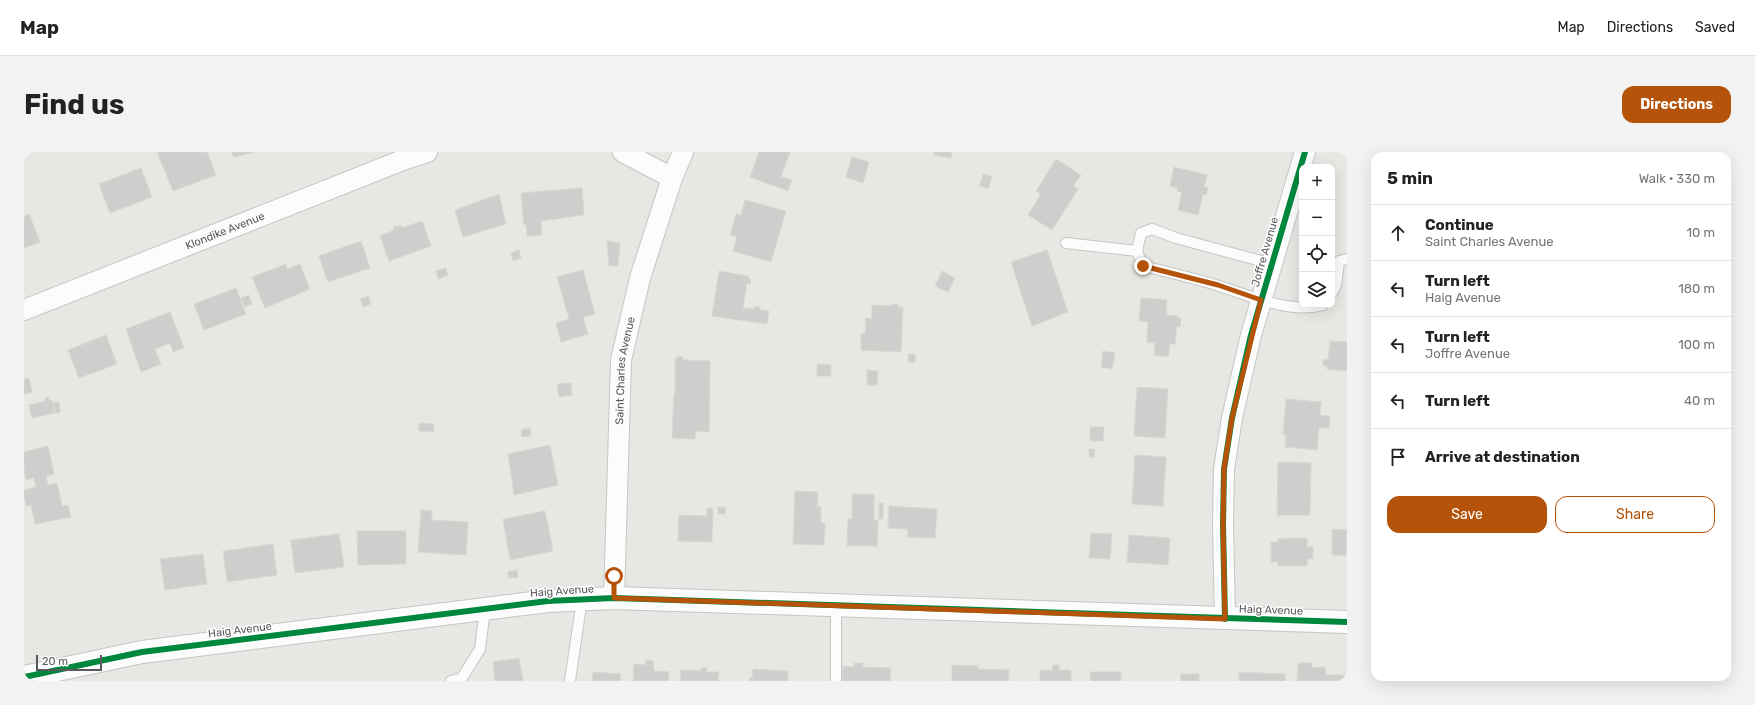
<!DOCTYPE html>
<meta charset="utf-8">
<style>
body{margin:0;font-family:Rubik,sans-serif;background:#f2f2f2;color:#222}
.controls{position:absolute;right:12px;top:12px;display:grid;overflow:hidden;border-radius:8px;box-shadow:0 4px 16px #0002}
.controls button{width:36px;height:36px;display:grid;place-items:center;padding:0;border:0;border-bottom:1px solid #e0e0e0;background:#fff;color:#222;font:20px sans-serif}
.scale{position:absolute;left:12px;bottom:10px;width:66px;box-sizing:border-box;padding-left:4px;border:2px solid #5a5960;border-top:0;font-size:11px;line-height:14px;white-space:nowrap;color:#5a5960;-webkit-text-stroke:3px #fff;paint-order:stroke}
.stop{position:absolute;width:12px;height:12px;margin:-9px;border:3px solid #b45309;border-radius:50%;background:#fff}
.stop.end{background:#b45309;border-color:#fff;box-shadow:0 1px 4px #0008}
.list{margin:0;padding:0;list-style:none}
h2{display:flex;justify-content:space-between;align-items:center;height:52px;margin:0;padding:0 16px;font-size:17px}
h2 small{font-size:13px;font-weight:400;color:#767676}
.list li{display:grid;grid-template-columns:26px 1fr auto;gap:12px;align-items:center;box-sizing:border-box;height:56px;padding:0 16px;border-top:1px solid #e0e0e0}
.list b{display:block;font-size:15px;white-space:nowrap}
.list p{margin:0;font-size:13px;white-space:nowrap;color:#767676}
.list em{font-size:13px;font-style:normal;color:#767676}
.actions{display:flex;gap:8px;padding:12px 16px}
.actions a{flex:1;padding:9px 0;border:1px solid #b45309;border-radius:12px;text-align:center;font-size:14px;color:#b45309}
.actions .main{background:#b45309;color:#fff}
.icon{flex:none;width:22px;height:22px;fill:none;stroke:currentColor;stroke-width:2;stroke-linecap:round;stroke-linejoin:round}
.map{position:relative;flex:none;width:1323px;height:529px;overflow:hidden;border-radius:12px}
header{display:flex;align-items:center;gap:24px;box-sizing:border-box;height:56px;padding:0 20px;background:#fff;border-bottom:1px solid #e0e0e0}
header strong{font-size:19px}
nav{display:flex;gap:22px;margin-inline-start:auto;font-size:14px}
.intro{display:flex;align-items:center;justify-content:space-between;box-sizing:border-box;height:96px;padding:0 24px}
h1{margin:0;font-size:28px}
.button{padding:10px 18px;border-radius:12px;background:#b45309;color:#fff;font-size:14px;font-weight:700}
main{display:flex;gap:24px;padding:0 24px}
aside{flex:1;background:#fff;border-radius:12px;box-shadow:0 4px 16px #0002}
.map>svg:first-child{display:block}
.building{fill:#cecfcc;stroke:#d6d8d2}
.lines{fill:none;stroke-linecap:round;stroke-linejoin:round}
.lane-casing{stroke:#c5c6c5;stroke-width:12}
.street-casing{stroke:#c5c6c5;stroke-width:22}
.secondary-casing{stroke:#c4c5c5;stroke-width:24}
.lane{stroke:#fbfcfb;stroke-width:10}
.street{stroke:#fbfcfb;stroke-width:20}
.secondary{stroke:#fbfcfb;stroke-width:22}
.cycleway-casing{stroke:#fff;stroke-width:8}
.cycleway{stroke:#00873e;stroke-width:6}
.route{stroke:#b45309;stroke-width:5}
.labels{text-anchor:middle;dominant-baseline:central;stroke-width:3;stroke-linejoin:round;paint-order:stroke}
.street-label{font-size:11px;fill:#5a5960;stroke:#fff}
</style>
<header>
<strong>Map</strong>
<nav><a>Map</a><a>Directions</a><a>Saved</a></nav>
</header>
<div class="intro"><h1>Find us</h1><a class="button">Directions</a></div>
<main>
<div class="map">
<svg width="1323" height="529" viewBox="0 0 1323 529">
<rect width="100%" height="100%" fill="#e7e8e3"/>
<g class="building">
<polygon points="133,0 183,0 192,23 149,39"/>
<polygon points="208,0 231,0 210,5"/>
<polygon points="735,0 766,0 757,25 768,28 764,39 726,25"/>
<polygon points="910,0 928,0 927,6 910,3"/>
<polygon points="828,5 845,10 839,31 822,25"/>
<polygon points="1032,7 1057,23 1049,34 1054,37 1028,78 1004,63 1017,42 1012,39"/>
<polygon points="1150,15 1183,23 1180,35 1184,36 1182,43 1179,42 1174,63 1154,58 1158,40 1153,39 1154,36 1146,34"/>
<polygon points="117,16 128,45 86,61 75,32"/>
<polygon points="959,22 968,25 964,37 956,34"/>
<polygon points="558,36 560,63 517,69 518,83 503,84 502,73 500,73 497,41"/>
<polygon points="475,42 482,72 439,85 431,58"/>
<polygon points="721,48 762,59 747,110 709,99 713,85 706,83 712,62 717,63"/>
<polygon points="5,62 16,90 0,96 0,64"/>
<polygon points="398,69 407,94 365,109 356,84 370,78 369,75 377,73 378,76"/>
<polygon points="337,89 346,116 304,130 295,104"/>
<polygon points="583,89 596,91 594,114 585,114"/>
<polygon points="495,98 497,106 489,109 487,101"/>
<polygon points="1023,98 1044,160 1008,174 987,110"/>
<polygon points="262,112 263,117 276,112 286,137 241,156 228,125"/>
<polygon points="422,116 424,123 414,127 412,119"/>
<polygon points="559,118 571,162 559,165 564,182 537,190 532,171 545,167 533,125"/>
<polygon points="695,119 724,124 724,126 727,127 726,132 723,131 719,156 731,157 731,154 736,155 736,158 745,159 743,172 688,164"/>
<polygon points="918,119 931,126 924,140 911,134"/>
<polygon points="212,136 222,162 180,178 170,152"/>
<polygon points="225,143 228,152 221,155 217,146"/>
<polygon points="344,144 347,152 339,155 336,147"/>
<polygon points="1117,146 1143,148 1142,163 1154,164 1154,166 1157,166 1156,175 1153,174 1151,192 1146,192 1144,205 1130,203 1131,191 1123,190 1124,170 1115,169"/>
<polygon points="867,152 874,152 874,155 879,155 877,200 837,198 837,182 841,182 842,166 848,167 848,153 867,154"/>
<polygon points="146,160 160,196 149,200 146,191 131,197 137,212 117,220 102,177"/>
<polygon points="82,183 93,212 55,226 44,198"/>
<polygon points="1306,189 1323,190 1323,219 1303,217 1303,214 1299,214 1299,207 1304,208"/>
<polygon points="1079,199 1091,201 1088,217 1077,215"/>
<polygon points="884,202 891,202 891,210 885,210"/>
<polygon points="653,204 659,205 659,208 686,209 685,280 672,279 671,287 648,286 650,242 651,242 651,207 653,207"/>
<polygon points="793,212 807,213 807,224 793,224"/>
<polygon points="843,218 854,219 853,233 843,233"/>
<polygon points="5,226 8,240 0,242 0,227"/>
<polygon points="547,231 548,243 535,245 533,232"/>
<polygon points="1113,235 1144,237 1141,286 1110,284"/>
<polygon points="25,245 25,249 28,248 30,261 8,266 5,253 22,249 21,246"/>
<polygon points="1262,247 1297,250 1296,263 1306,264 1305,276 1295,276 1293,298 1261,295 1262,283 1259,283"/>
<polygon points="35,250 36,260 31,261 29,251"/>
<polygon points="395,271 410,272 410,280 395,279"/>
<polygon points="1066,275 1080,275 1079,289 1066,289"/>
<polygon points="506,276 507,284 498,285 497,278"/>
<polygon points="526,293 534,333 490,343 484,302"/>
<polygon points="24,294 30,322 22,324 24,333 33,331 38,354 44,353 47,365 11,372 7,353 2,354 0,342 0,338 12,335 10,326 2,328 0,317 0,300"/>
<polygon points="1065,297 1071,297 1070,305 1065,305"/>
<polygon points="1111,303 1142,305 1139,354 1108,352"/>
<polygon points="1254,310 1287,311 1286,363 1255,363 1255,364 1253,364"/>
<polygon points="771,339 794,340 793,355 797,355 797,371 801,371 800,393 769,392"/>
<polygon points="828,342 850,342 850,368 854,368 853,394 823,394 824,367 828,367"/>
<rect x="855" y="351" width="4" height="16"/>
<polygon points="865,354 913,357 911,386 883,385 884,377 864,376"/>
<polygon points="694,355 702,355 701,362 694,362"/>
<polygon points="683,356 689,356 688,390 654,389 655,363 683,364"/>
<polygon points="397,358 408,359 408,368 444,370 442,403 394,400"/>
<polygon points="521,359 529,399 486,408 479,367"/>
<polygon points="1308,377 1323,378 1322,404 1308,403"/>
<polygon points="333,379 382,379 382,412 334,413"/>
<polygon points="1067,381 1088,382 1086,407 1065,406"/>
<polygon points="315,382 320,415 271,421 267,388"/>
<polygon points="1105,383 1146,386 1144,413 1103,410"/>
<polygon points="1272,386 1283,386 1283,395 1289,395 1289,407 1283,407 1283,414 1254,414 1254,410 1247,410 1247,390 1254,390 1254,387"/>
<polygon points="249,392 253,423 203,430 199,399"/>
<polygon points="179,402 183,432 141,438 136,407"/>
<polygon points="493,418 494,425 485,426 484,420"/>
<polygon points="495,506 499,529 471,529 469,510"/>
<polygon points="622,508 629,509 630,519 645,520 644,529 609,529 610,512 621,513"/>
<polygon points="830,511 839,511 839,515 867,516 866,529 818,529 819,514 830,515"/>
<polygon points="1274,511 1288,511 1288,516 1301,515 1302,523 1323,523 1323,529 1273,529"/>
<polygon points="928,513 954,514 954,517 985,518 984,529 928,529"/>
<polygon points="1029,513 1035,513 1035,518 1047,518 1047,529 1016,529 1016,518 1028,518"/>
<polygon points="677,516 683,516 682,520 695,520 694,529 656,529 657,518 677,519"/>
<polygon points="729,517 764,519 764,529 725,529 726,526 728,526"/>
<polygon points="569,520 597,522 596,529 568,529"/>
<polygon points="1066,520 1097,520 1097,529 1067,529"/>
<polygon points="1215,520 1261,522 1261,529 1215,529"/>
<rect x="1157" y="522" width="18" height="7"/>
</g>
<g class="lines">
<g class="lane-casing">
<g id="lane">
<polyline points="1042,91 1113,99"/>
<path d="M1248,112l-96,-26 -24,-9 -11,4 -4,18 6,15c25,6 51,12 76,20 31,10 72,28 104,19"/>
<polyline points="1308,141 1312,133 1315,109 1323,107"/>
<polyline points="427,529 438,526 456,497 461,457"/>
<polyline points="546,529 558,447"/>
<polyline points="812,529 812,453"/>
</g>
</g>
<g class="street-casing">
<g id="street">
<polyline points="599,0 648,26"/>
<path id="s1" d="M0,158l379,-150 24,-8"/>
<path id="s2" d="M590,446l7,-238 19,-82 32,-100 11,-26"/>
<polyline points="1201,467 1199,373 1200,317 1208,266 1227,183 1281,0"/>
</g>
</g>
<g class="secondary-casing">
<polyline id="secondary" points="0,525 118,500 524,449 590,446 1323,470"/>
</g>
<use href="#lane" class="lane"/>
<use href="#street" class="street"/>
<use href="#secondary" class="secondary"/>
<g class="cycleway-casing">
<g id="cycleway">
<polyline points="1201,467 1199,373 1200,317 1208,266 1227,183 1281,0"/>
<polyline points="0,525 118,500 524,449 590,446 1323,470"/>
</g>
</g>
<use href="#cycleway" class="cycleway"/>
</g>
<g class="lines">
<polyline class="route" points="590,424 590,446 1201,467 1199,373 1200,317 1208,266 1237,148 1194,133 1119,114"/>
</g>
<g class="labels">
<g class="street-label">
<text stroke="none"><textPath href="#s1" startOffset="216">Klondike Avenue</textPath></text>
<text transform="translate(1241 100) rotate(-74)">Joffre Avenue</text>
<text stroke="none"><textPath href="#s2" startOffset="228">Saint Charles Avenue</textPath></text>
<text transform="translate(538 439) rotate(-4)">Haig Avenue</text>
<text transform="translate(1247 458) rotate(2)">Haig Avenue</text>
<text transform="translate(216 478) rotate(-7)">Haig Avenue</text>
</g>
</g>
</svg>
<div class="controls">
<button>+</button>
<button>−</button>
<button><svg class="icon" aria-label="locate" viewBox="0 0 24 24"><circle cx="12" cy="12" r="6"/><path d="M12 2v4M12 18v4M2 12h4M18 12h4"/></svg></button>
<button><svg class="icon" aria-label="layers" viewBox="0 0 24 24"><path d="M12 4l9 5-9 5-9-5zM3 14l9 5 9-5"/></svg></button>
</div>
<div class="scale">20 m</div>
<div class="stop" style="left:590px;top:424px"></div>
<div class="stop end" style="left:1119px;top:114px"></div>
</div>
<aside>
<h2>5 min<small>Walk · 330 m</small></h2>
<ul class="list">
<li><svg class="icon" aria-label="ahead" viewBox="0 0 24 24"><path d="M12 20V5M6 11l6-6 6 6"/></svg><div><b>Continue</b><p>Saint Charles Avenue</p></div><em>10 m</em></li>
<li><svg class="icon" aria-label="left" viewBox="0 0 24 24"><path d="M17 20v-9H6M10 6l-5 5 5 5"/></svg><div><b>Turn left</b><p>Haig Avenue</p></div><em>180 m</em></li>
<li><svg class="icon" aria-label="left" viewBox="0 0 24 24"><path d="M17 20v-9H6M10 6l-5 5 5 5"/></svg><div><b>Turn left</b><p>Joffre Avenue</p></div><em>100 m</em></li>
<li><svg class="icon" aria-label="left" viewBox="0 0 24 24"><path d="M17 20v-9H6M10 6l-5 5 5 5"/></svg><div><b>Turn left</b></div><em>40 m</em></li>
<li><svg class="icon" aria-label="arrive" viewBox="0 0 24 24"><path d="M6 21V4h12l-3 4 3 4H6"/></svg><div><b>Arrive at destination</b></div></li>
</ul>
<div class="actions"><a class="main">Save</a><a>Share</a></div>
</aside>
</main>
